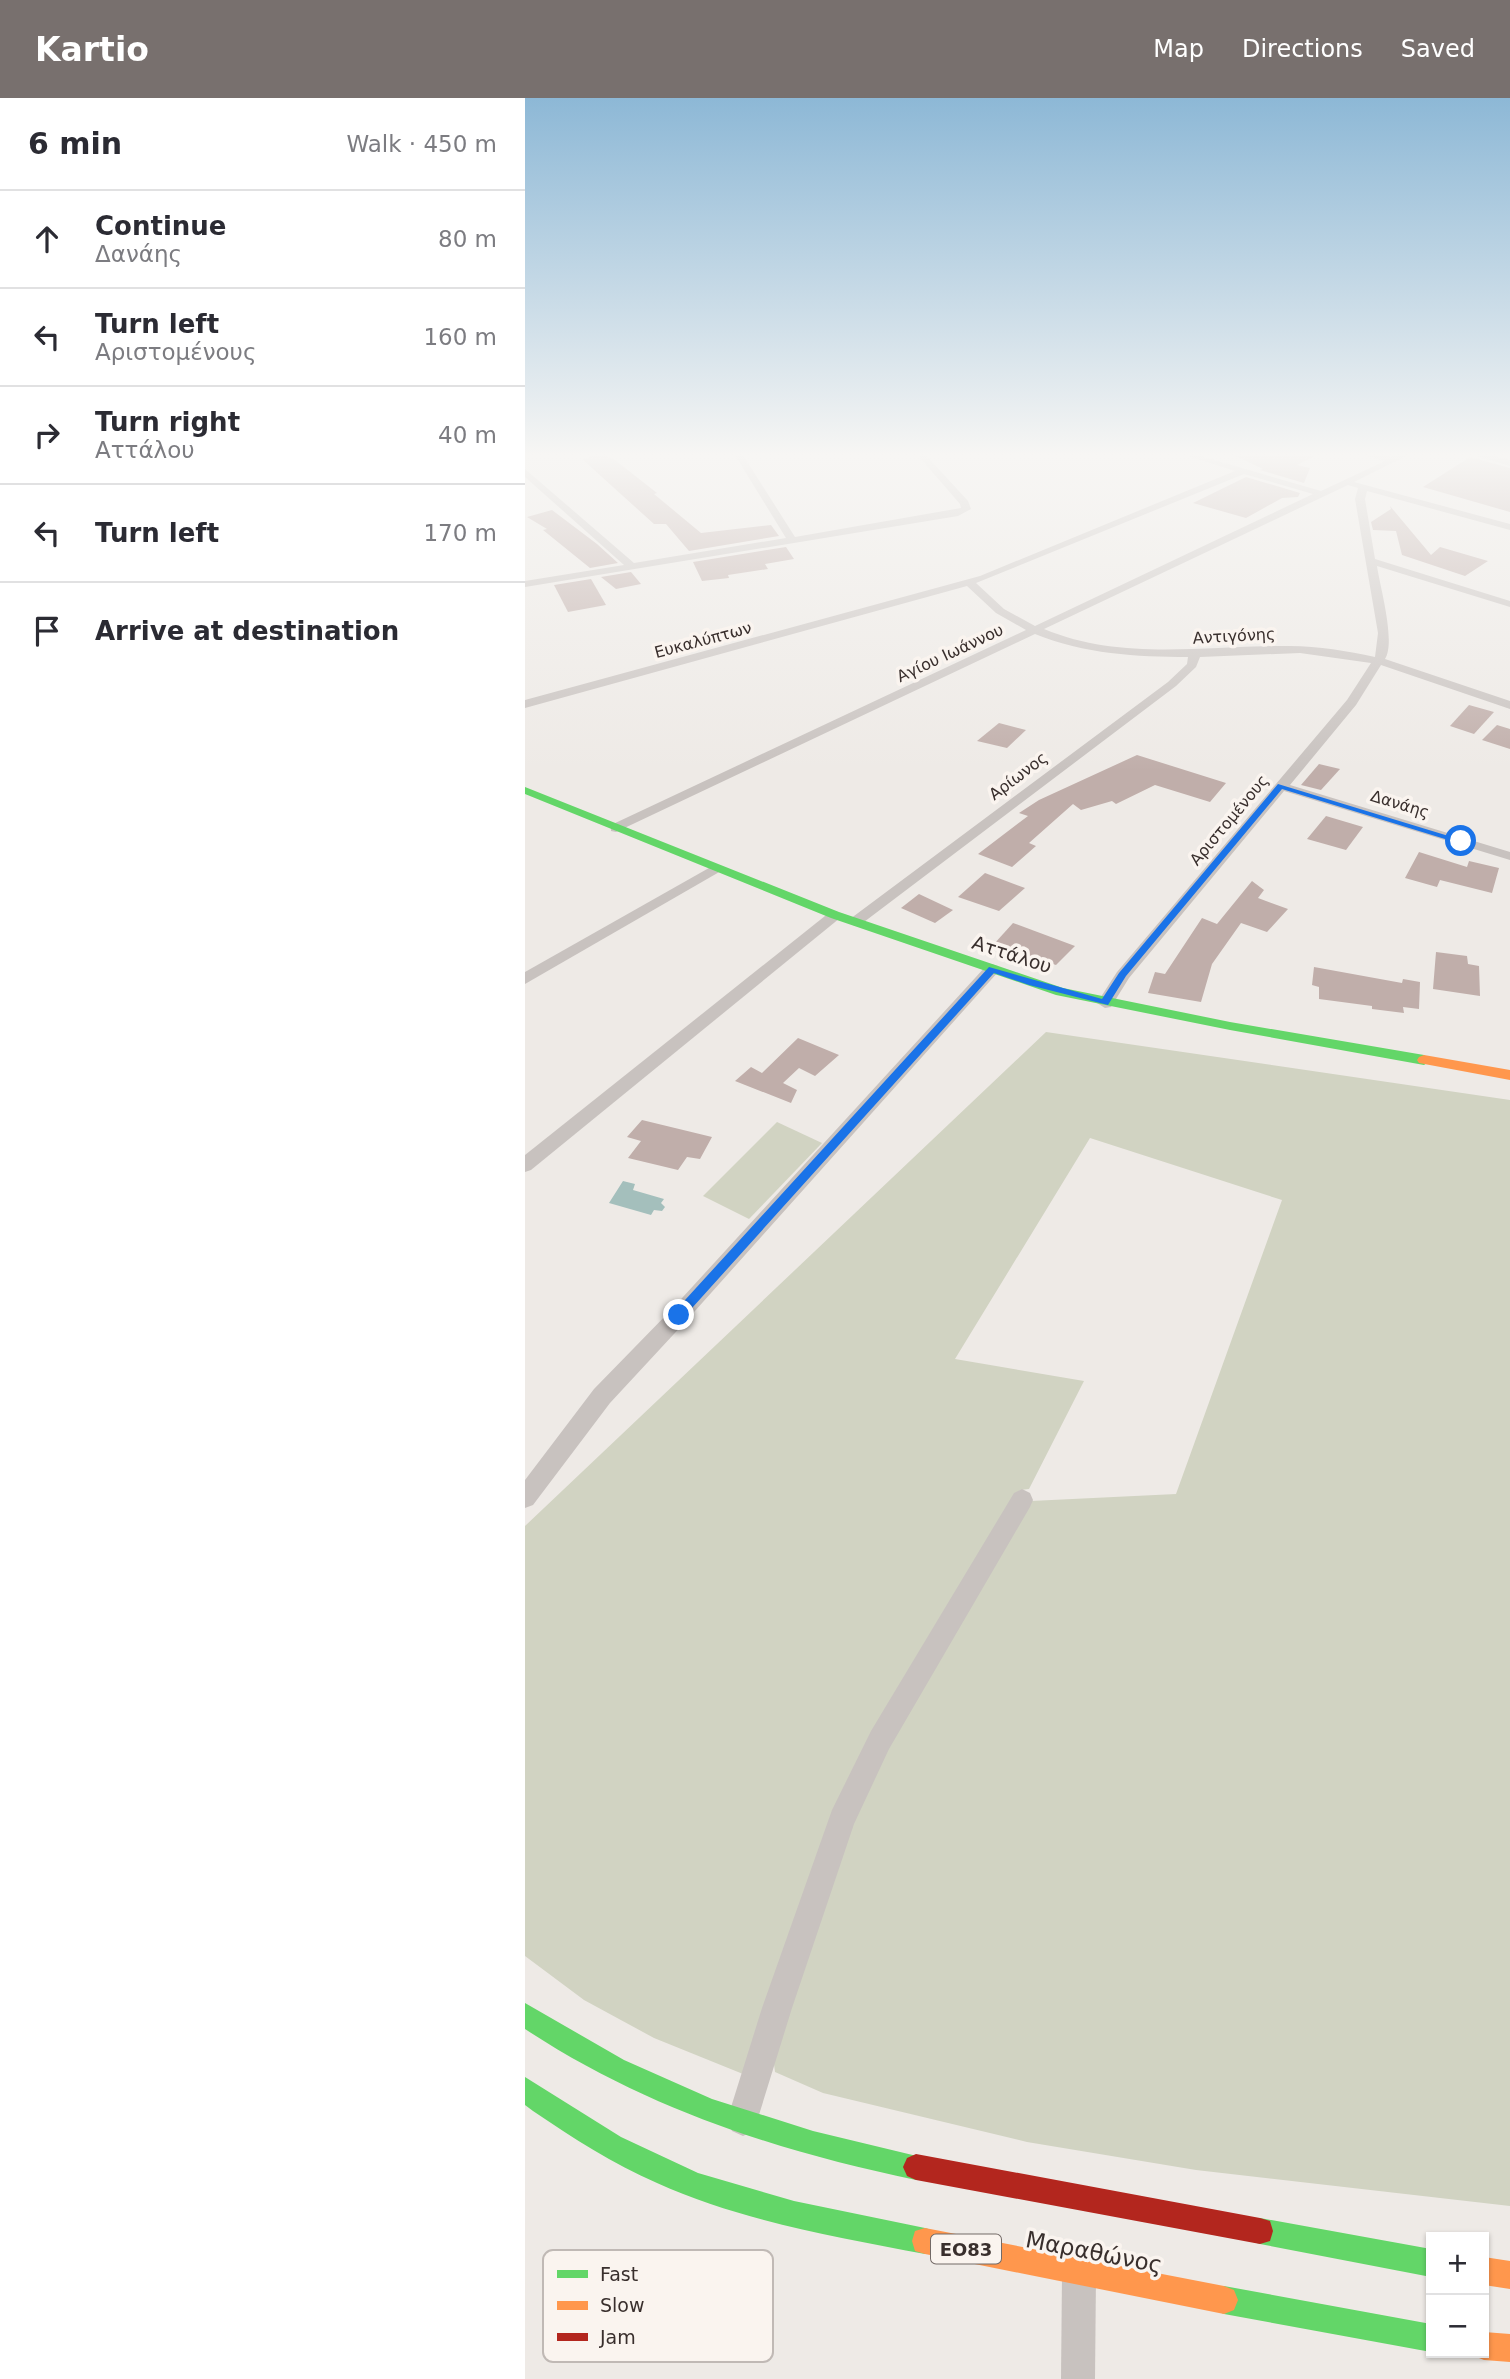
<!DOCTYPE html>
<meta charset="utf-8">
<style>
body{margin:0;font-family:"DejaVu Sans",sans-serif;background:#f2f2f3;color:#2b2b33}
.controls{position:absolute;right:21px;bottom:21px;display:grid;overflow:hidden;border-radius:0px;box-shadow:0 2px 5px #0004}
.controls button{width:63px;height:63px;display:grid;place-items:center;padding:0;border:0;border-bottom:2px solid #e1e1e2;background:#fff;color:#2b2b33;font:35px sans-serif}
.stop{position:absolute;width:21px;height:21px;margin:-16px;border:5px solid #1a73e8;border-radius:50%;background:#fff}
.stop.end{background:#1a73e8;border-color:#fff;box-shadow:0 2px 7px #0008}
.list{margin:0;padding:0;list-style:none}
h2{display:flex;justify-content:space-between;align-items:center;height:91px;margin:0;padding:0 28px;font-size:30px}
h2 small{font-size:23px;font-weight:400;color:#7c7c81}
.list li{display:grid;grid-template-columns:46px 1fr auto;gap:21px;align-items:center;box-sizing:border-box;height:98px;padding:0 28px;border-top:2px solid #e1e1e2}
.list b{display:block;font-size:26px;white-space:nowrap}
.list p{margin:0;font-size:23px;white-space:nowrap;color:#7c7c81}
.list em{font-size:23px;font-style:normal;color:#7c7c81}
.icon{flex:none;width:38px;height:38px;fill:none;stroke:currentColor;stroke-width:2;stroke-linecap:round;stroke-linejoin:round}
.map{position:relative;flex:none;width:985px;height:2281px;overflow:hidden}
header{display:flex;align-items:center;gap:42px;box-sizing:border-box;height:98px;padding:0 35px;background:#78706e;color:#fff}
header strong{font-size:33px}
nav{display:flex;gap:38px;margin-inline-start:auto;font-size:24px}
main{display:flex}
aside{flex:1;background:#fff}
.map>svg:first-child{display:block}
.green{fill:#d1d3c2}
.water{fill:#a4bfbc}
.building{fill:#c0aeaa}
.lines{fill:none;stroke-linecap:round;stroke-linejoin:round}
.street{fill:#c8c2bf;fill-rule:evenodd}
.fast{fill:#63d668;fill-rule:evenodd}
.slow{fill:#ff974d;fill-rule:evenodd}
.jam{fill:#b3261e;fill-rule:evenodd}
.route{fill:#1a73e8}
.labels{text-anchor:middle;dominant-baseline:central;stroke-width:7;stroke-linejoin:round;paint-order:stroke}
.far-street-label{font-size:16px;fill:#392f2d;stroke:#faf4ef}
.shield{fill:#faf4ef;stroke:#736a67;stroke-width:2}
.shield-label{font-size:18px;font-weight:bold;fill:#392f2d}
.street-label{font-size:19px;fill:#392f2d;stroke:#faf4ef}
.near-street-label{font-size:23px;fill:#392f2d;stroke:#faf4ef}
.key{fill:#faf4ef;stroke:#c0b9b5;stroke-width:2}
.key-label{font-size:19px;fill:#392f2d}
</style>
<header>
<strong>Kartio</strong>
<nav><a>Map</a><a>Directions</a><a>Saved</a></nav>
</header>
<main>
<aside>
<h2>6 min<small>Walk · 450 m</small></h2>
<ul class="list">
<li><svg class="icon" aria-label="ahead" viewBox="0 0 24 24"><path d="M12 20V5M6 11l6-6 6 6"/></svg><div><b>Continue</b><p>Δανάης</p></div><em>80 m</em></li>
<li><svg class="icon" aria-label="left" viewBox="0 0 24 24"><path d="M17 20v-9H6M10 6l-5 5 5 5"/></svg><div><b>Turn left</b><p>Αριστομένους</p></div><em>160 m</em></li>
<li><svg class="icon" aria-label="right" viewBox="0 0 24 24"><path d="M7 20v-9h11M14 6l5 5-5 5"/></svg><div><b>Turn right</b><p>Αττάλου</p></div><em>40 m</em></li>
<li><svg class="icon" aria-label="left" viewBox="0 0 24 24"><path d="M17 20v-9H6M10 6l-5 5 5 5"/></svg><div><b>Turn left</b></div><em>170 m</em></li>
<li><svg class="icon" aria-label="arrive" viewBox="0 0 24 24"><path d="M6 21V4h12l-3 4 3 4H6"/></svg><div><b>Arrive at destination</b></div></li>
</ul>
</aside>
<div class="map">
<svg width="985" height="2281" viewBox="0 0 985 2281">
<rect width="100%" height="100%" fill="#eeeae6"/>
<g class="green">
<polygon points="521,934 985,1002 985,2108 671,2072 502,2044 298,1995 250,1974 247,1950 324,1722 363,1639 506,1403 651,1396 757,1102 565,1040 430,1261 559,1283 504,1391 495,1392 349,1634 218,1976 129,1940 59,1902 0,1858 0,1428"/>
<polygon points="252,1024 297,1045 224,1121 178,1098"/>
</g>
<polygon class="water" points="98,1083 110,1086 108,1092 139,1101 136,1105 140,1109 137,1113 129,1112 126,1117 84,1105"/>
<g class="building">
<polygon points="702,354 798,354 772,367 785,370 779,385 735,372 738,371"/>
<polygon points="78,356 90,362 132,395 129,396 176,435 246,427 254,438 164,453 141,426 129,426 57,361"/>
<polygon points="945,359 985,370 985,414 898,389"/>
<polygon points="721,379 775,395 773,399 757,400 721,420 668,405"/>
<polygon points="865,408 906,457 915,449 963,463 940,478 877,457 871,433 848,432 846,424 866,411"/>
<polygon points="27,412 72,446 93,465 65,470 18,432 22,431 2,419"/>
<polygon points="261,449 269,461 240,466 243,471 203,477 204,480 177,483 168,464"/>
<polygon points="106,474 116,486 91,491 76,479"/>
<polygon points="66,481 81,507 43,514 29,487"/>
<polygon points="944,607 969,614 949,636 925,628"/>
<polygon points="474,625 501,632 482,650 452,643"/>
<polygon points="972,627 985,631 985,651 957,642"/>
<polygon points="612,657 701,685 685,704 630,687 591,706 587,703 556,712 548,706 504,745 511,748 487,769 453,756 503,718 494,715 514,702"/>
<polygon points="794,666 815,671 796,692 776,687"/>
<polygon points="801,718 838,729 821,752 782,741"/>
<polygon points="894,754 942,769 944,763 974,770 967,795 915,782 912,789 880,780"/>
<polygon points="460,775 500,790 474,813 433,799"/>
<polygon points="727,783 739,792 733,800 763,811 742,834 716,825 687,866 676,904 623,895 630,874 640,876 677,820 692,826"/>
<polygon points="394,796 428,812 410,825 376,810"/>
<polygon points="488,825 550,848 531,867 469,846"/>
<polygon points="911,854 942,858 943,866 954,868 955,898 908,891"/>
<polygon points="789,869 877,885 878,881 895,884 894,911 878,909 879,915 847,911 847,908 794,901 794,889 787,887"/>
<polygon points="273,940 314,957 290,978 274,970 258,985 272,992 266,1005 210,983 226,969 237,975"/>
<polygon points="117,1022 187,1039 175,1061 162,1059 153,1072 103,1060 116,1043 102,1039"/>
</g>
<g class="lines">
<g class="street">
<polygon points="208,354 216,354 270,439 436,410 435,406 390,354 398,354 443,403 446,411 433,418 0,489 0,483 99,467 0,379 0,371 109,465 261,440"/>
<path d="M650,354h12l134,39 64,-30 -30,-9 37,5 12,-5h10l-60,30 156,42v6l-143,-39 -2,8 10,60 135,42v6l-133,-41c3,21 19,76 8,93l125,42v8l-129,-44 -25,40 -66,80 220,67v8l-226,-69 -155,187 -18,29 -6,1 -8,-5 20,-31 230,-272 24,-37 -71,-10 -100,4 -4,10 -20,19 -316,239 -5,1 -7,-4 2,-3 318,-237 19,-18 1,-7c-51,0 -104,-3 -153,-23l-419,198 -5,-1v-6l415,-195 -30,-17 -29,-27 -442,122v-8l455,-124 255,-105zM719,376l69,20 -278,132 -31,-17 -28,-26zM823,387l10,3 -3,11 23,134 -3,24c-28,-6 -56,-11 -85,-11 -83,-1 -167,16 -246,-17z"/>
<polygon points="938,354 950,354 985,362 985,368"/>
<polygon points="191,766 198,770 196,773 0,886 0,874"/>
<polygon points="310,813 317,817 315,820 6,1072 0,1074 0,1057 305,814"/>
<polygon points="467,866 473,868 475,871 473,874 161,1223 85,1305 8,1407 0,1410 0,1382 69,1291 147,1211 461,868"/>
<polygon points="497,1391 505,1395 508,1402 505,1409 364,1651 329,1726 267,1910 229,2033 218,2038 207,2033 202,2022 237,1910 307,1712 346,1633 489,1395"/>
<polygon points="554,2160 566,2165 571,2177 570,2281 536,2281 537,2177 542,2165"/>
</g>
<g class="fast">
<polygon points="0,689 314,814 538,890 705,924 899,957 906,962 899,967 705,932 531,897 306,820 0,696"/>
<path d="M0,1905l99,57 88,39 101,32 112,27 4,9 -4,9 -9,4c-139,-29 -271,-72 -391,-151z"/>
<path d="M0,1979l96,60 77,36 96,28 131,27 10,3 3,10 -3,10 -10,3c-91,-17 -183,-33 -268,-71 -44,-19 -84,-45 -124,-72l-8,-6z"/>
<polygon points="735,2120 906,2151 906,2179 735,2146 725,2143 722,2133 725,2123"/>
<polygon points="699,2188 906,2226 906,2254 699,2216 689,2212 685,2202 689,2192"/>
</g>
<g class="slow">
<polygon points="899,957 985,972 985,982 894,965 892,962 894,959"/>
<polygon points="400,2130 699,2188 709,2192 713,2202 709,2212 699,2216 400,2156 390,2153 387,2143 390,2133"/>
<polygon points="959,2159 985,2163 985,2191 959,2187"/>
<polygon points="959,2234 985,2236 985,2264 959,2262 949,2258 948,2255 959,2255"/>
</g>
<polygon class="jam" points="391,2056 735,2120 745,2123 748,2133 745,2143 735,2146 391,2082 382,2078 378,2069 382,2060"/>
</g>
<linearGradient id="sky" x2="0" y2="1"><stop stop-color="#8db8d6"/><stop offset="0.53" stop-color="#f7f6f4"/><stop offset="1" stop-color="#f7f6f4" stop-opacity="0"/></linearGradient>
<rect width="985" height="673" fill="url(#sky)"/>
<polygon class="route" points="753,686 940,743 933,745 757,691 601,878 583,907 504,887 469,875 158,1220 150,1220 150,1213 464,869 577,901 594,875"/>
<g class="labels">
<g class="far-street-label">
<text transform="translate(709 538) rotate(-3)">Αντιγόνης</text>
<text transform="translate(178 542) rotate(-15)">Ευκαλύπτων</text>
<text transform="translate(425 555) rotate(-25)">Αγίου Ιωάννου</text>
<text transform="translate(493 678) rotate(-37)">Αρίωνος</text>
<text transform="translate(875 706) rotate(17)">Δανάης</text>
<text transform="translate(704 722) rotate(-50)">Αριστομένους</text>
</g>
<rect class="shield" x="406" y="2136.5" width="70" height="29" rx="5"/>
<g class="shield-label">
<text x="441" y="2151">ΕΟ83</text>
</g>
<g class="street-label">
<text transform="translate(487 856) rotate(18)">Αττάλου</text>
</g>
<g class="near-street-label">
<text transform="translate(569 2154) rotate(11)">Μαραθώνος</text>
</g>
</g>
<rect x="18" y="2152" width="230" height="112" rx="10" class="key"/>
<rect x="32" y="2172" width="31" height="8" fill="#63d668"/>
<rect x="32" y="2203" width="31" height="9" fill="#ff974d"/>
<rect x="32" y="2235" width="31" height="8" fill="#b3261e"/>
<g class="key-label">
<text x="75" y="2183">Fast</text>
<text x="75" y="2214">Slow</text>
<text x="75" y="2246">Jam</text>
</g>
</svg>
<div class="controls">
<button>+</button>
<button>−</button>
</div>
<div class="stop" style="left:936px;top:743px"></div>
<div class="stop end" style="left:154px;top:1217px"></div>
</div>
</main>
